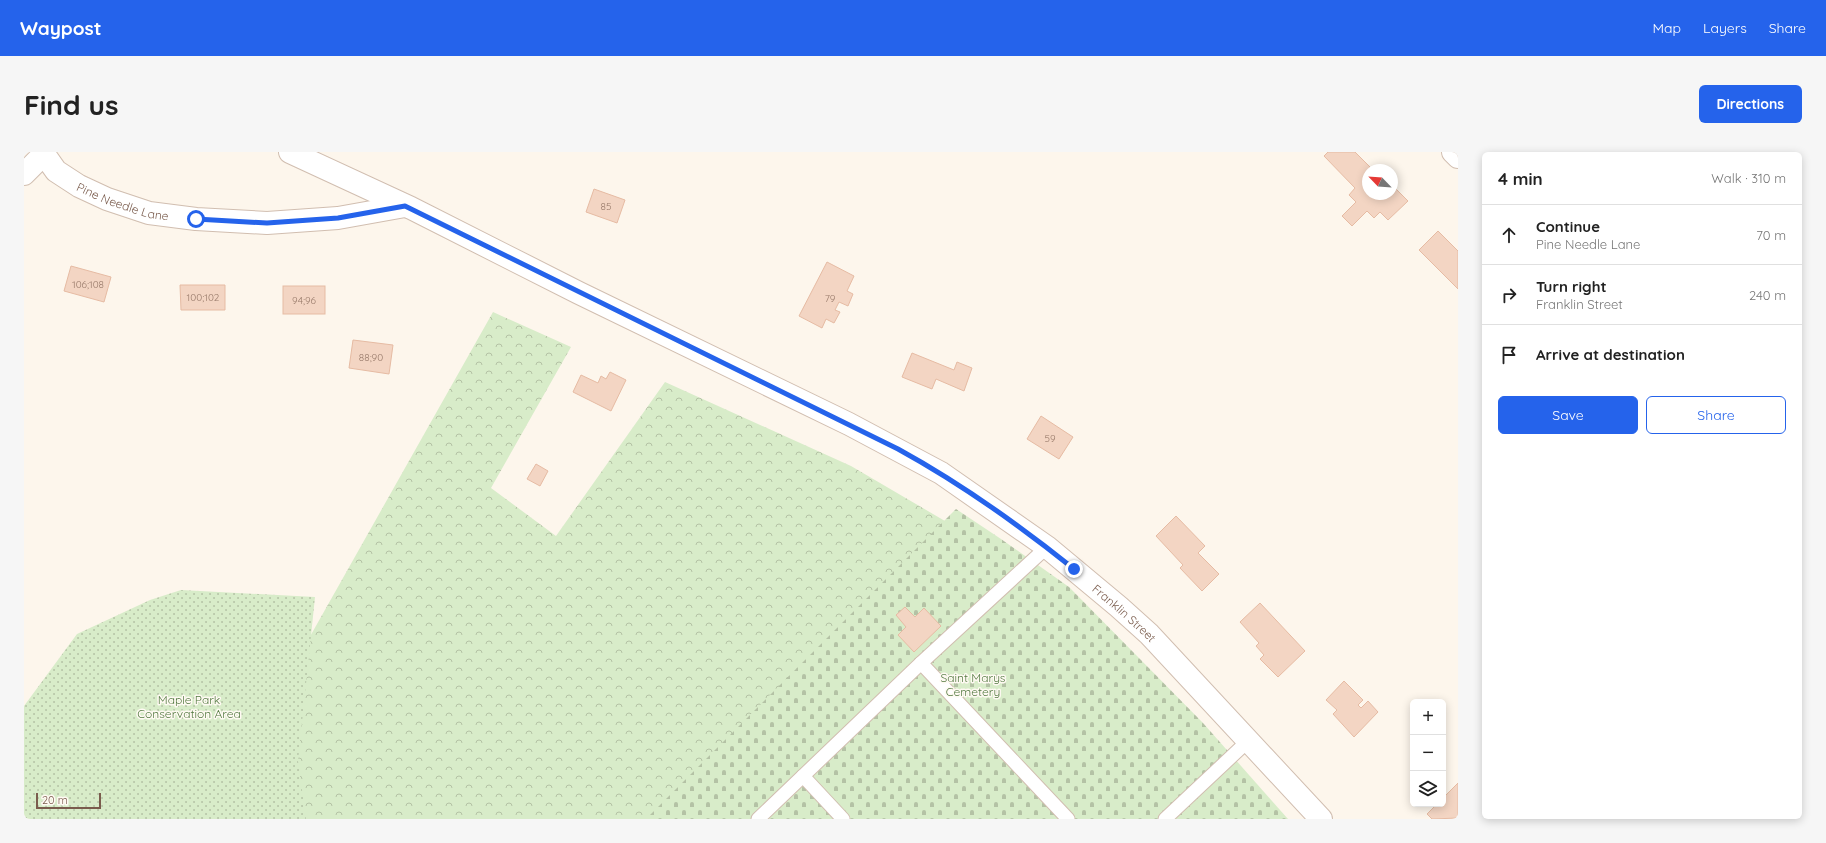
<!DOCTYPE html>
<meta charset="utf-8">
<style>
body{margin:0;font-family:Quicksand,sans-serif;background:#f6f6f6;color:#222}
.controls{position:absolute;right:12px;bottom:12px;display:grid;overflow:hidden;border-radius:6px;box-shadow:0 2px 10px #0003}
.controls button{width:36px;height:36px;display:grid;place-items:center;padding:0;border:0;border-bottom:1px solid #e0e0e0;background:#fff;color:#222;font:20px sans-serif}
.compass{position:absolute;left:1338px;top:12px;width:36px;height:36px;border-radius:50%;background:#fff;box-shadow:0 2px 10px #0003;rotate:295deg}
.scale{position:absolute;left:12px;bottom:10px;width:65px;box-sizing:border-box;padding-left:4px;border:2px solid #7a5c4d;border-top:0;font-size:11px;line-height:14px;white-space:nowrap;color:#7a5c4d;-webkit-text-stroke:3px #fffaf3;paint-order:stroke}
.stop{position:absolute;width:12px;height:12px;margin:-9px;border:3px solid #2563eb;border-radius:50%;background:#fff}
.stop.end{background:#2563eb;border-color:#fff;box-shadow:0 1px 4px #0008}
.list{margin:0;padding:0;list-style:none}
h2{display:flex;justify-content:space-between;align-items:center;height:52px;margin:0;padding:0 16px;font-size:17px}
h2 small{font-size:13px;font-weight:400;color:#767676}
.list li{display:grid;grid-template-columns:26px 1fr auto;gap:12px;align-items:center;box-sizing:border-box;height:60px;padding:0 16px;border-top:1px solid #e0e0e0}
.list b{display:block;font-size:15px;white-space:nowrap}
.list p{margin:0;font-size:13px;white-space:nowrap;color:#767676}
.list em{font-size:13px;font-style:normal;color:#767676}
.actions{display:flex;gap:8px;padding:12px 16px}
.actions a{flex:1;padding:9px 0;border:1px solid #2563eb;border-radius:6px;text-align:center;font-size:14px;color:#2563eb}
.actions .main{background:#2563eb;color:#fff}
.icon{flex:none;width:22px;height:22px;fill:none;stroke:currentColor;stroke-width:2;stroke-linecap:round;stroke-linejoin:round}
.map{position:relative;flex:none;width:1434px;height:667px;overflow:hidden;border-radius:6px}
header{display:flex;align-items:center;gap:24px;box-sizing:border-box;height:56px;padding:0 20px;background:#2563eb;color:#fff}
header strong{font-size:19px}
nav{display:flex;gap:22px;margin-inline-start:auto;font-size:14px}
.intro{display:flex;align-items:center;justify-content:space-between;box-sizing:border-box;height:96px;padding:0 24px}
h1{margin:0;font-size:28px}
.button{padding:10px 18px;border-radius:6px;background:#2563eb;color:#fff;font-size:14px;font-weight:700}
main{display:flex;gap:24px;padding:0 24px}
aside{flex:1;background:#fff;border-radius:6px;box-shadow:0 2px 10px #0003}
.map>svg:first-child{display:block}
.forest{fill:url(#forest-crowns)}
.cemetery{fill:url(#cemetery-stones)}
.park{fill:url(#park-dots)}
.building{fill:#f3d5c3;stroke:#e6bba3}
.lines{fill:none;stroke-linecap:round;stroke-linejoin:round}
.service-casing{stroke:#d1beb0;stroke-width:15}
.minor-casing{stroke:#d1beb0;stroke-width:24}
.tertiary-casing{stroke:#d1beb0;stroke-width:24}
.service{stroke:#fff;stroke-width:13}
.minor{stroke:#fff;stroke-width:22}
.tertiary{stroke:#fff;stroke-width:22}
.route{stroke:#2563eb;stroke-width:5}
.labels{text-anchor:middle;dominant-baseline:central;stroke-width:3;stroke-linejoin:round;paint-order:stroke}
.number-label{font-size:10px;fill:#987a6a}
.street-label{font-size:12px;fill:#7a5c4d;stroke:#fffaf3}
.park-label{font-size:12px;fill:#537a41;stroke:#fffaf3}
</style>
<header>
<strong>Waypost</strong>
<nav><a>Map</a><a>Layers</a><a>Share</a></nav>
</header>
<div class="intro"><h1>Find us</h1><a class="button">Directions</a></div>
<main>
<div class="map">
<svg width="1434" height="667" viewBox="0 0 1434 667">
<defs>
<pattern id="forest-crowns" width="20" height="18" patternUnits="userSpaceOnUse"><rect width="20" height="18" fill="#d8ecc9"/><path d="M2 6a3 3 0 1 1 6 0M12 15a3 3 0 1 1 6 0" fill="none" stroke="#b4c2a5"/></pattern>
<pattern id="cemetery-stones" width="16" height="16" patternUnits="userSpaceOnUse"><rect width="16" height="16" fill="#d8ecc9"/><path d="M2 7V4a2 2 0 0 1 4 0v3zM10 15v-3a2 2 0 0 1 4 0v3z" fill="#b4c2a5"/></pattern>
<pattern id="park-dots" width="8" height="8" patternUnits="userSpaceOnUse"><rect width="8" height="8" fill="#d8ecc9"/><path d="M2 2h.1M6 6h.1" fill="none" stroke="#b4c2a5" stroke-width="1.8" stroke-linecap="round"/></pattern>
</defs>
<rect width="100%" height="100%" fill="#fdf6ec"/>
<polygon class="forest" points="469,160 547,195 467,336 532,384 641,230 827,314 950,386 680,667 183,667"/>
<polygon class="cemetery" points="932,357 977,387 1045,435 1179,571 1264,667 622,667"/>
<polygon class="park" points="157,438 291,445 274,609 282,667 0,667 0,554 53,482 126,448"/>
<g class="building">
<polygon points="1304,0 1331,0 1349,18 1344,18 1344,42 1368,42 1368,33 1384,49 1364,68 1356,60 1350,66 1343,59 1328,74 1318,64 1332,50 1325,43 1331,36 1300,4"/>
<polygon points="570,37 601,48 593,71 562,60"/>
<polygon points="1414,79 1434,99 1434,137 1395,98"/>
<polygon points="803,110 830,124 823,139 829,142 824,154 815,150 811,158 816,160 810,171 802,167 798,176 775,164"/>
<polygon points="47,114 87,125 80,150 40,139"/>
<polygon points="156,133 201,133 201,158 157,158"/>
<rect x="259" y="134" width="42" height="28"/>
<polygon points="329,188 369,193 365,222 325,216"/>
<polygon points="888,201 930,218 933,210 948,216 940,239 912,227 908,237 878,225"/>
<polygon points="586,220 602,228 587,259 549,240 557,223 574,231 577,224 582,227"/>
<polygon points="1017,264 1049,285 1035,307 1003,287"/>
<polygon points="512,312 524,319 516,334 503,327"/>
<polygon points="1152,364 1181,394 1174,401 1195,422 1178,439 1156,416 1159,413 1132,384"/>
<polygon points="1236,451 1281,499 1254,525 1236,507 1240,503 1232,494 1235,491 1216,470"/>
<polygon points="881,455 891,465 900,456 917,474 890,500 874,483 882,475 872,463"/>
<polygon points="1320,529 1339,548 1334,553 1337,556 1344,549 1354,560 1330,585 1309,562 1313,558 1302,548"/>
<polygon points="1434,631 1434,666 1408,667 1403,662 1413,652 1419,652 1419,646"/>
</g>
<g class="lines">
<g class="service-casing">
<g id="service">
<polyline points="897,511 1044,667"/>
<polyline points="779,624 819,667"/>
<polyline points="734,667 897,511 1023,395"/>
<polyline points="1141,667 1224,589"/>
</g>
</g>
<g class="minor-casing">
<g id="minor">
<polyline points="1429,0 1434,5"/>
<path id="s1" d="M20,2l12,17 23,15 28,13 42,14 47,6 71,4 71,-5 67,-12"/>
<polyline points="0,22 20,2 20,0"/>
</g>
</g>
<g class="tertiary-casing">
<g id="tertiary">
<path id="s2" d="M266,0l121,56 168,85 270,131 92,49 106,74 72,60 30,27 172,185"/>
</g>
</g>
<use href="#service" class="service"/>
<use href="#minor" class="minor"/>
<use href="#tertiary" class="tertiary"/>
</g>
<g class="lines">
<path class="route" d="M172,67l71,4 71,-5 67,-12 493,243c62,34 120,75 176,120"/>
</g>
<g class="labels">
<g class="number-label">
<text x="582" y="54">85</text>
<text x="64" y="132">106;108</text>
<text x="179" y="145">100;102</text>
<text x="806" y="146">79</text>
<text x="280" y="148">94;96</text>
<text x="347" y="205">88;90</text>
<text x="1026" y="286">59</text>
</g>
<g class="street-label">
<text stroke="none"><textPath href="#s1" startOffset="95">Pine Needle Lane</textPath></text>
<text stroke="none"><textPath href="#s2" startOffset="957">Franklin Street</textPath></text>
</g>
<g class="park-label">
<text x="949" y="525">Saint Marys<tspan x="949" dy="14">Cemetery</tspan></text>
<text x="165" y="547">Maple Park<tspan x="165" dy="14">Conservation Area</tspan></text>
</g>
</g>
</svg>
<div class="controls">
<button>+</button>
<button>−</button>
<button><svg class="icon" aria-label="layers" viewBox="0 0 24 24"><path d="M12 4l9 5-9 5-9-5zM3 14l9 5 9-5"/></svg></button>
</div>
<svg class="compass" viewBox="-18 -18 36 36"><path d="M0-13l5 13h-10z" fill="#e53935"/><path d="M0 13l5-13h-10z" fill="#767676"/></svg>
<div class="scale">20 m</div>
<div class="stop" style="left:172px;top:67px"></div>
<div class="stop end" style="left:1050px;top:417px"></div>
</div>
<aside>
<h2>4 min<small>Walk · 310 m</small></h2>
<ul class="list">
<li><svg class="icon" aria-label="ahead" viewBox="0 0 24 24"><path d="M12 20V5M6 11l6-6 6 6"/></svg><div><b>Continue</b><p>Pine Needle Lane</p></div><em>70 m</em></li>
<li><svg class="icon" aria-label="right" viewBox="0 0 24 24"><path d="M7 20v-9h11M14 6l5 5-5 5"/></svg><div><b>Turn right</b><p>Franklin Street</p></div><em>240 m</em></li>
<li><svg class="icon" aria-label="arrive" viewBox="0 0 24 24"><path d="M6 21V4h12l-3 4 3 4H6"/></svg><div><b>Arrive at destination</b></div></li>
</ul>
<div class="actions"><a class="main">Save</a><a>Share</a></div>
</aside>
</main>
